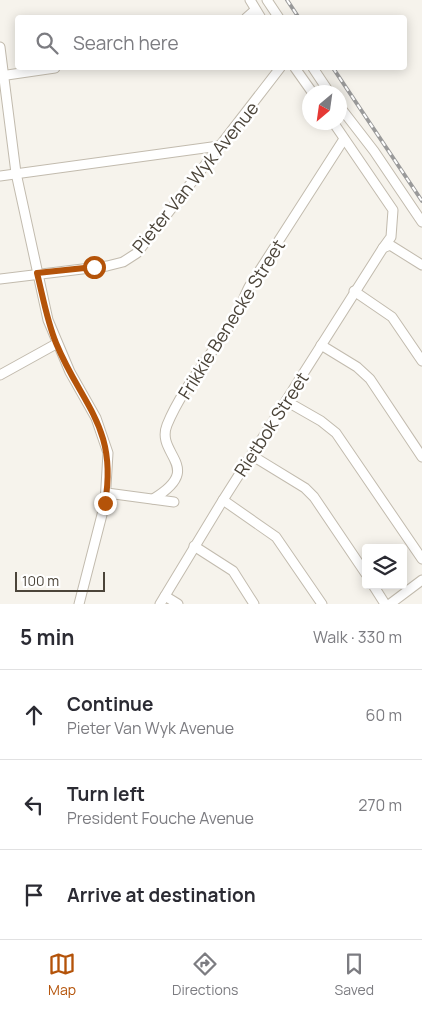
<!DOCTYPE html>
<meta charset="utf-8">
<style>
body{margin:0;font-family:Manrope,sans-serif;background:#f7f7f7;color:#2b2b33}
.controls{position:absolute;right:15px;bottom:15px;display:grid;overflow:hidden;border-radius:5px;box-shadow:0 2px 12px #0003}
.controls button{width:45px;height:45px;display:grid;place-items:center;padding:0;border:0;border-bottom:1px solid #e1e1e2;background:#fff;color:#2b2b33;font:25px sans-serif}
.compass{position:absolute;left:302px;top:85px;width:45px;height:45px;border-radius:50%;background:#fff;box-shadow:0 2px 12px #0003;rotate:209deg}
.scale{position:absolute;left:15px;bottom:12px;width:90px;box-sizing:border-box;padding-left:5px;border:2px solid #4b4439;border-top:0;font-size:14px;line-height:18px;white-space:nowrap;color:#4b4439;-webkit-text-stroke:4px #fff;paint-order:stroke}
.stop{position:absolute;width:15px;height:15px;margin:-11px;border:4px solid #b45309;border-radius:50%;background:#fff}
.stop.end{background:#b45309;border-color:#fff;box-shadow:0 1px 5px #0008}
.list{margin:0;padding:0;list-style:none}
h2{display:flex;justify-content:space-between;align-items:center;height:65px;margin:0;padding:0 20px;font-size:21px}
h2 small{font-size:16px;font-weight:400;color:#7c7c81}
.list li{display:grid;grid-template-columns:32px 1fr auto;gap:15px;align-items:center;box-sizing:border-box;height:90px;padding:0 20px;border-top:1px solid #e1e1e2}
.list b{display:block;font-size:19px;white-space:nowrap}
.list p{margin:0;font-size:16px;white-space:nowrap;color:#7c7c81}
.list em{font-size:16px;font-style:normal;color:#7c7c81}
.icon{flex:none;width:28px;height:28px;fill:none;stroke:currentColor;stroke-width:2;stroke-linecap:round;stroke-linejoin:round}
.map{position:relative;flex:none;width:422px;height:604px;overflow:hidden}
.search{position:absolute;background:#fff;box-shadow:0 2px 12px #0003;left:15px;right:15px;top:15px;height:55px;display:flex;align-items:center;gap:12px;box-sizing:border-box;padding:0 18px;border-radius:5px;color:#7c7c81;font-size:19px}
.sheet{height:335px;background:#fff}
nav{display:flex;justify-content:space-around;align-items:center;box-sizing:border-box;height:70px;border-top:1px solid #e1e1e2;background:#fff;font-size:14px;color:#7c7c81}
nav a{display:grid;justify-items:center;gap:2px}
nav .on{color:#b45309}
.map>svg:first-child{display:block}
.lines{fill:none;stroke-linecap:round;stroke-linejoin:round}
.minor-casing{stroke:#c2bbae;stroke-width:11}
.minor{stroke:#fff;stroke-width:9}
.rail-casing{stroke:#9a9a9a;stroke-width:4}
.rail{stroke:#fff;stroke-width:2;stroke-dasharray:5.5;stroke-linecap:butt}
.route{stroke:#b45309;stroke-width:6}
.labels{text-anchor:middle;dominant-baseline:central;stroke-width:5;stroke-linejoin:round;paint-order:stroke}
.street-label{font-size:18px;fill:#4b4439;stroke:#fff}
</style>
<div class="map">
<svg width="422" height="604" viewBox="0 0 422 604">
<rect width="100%" height="100%" fill="#f6f3ec"/>
<g class="lines">
<g class="minor-casing">
<g id="minor">
<polyline points="250,0 261,18"/>
<polyline points="267,0 279,18"/>
<polyline points="246,18 255,10"/>
<polyline points="0,47 16,173 48,320 70,372 96,418 108,453 105,503 79,604"/>
<polyline points="295,68 312,92"/>
<polyline points="313,68 329,92"/>
<polyline points="0,76 55,68"/>
<polyline points="340,107 374,151 422,222"/>
<polyline points="333,122 393,210 391,237 383,248"/>
<polyline points="0,176 219,146"/>
<polyline points="0,279 107,266 123,262 137,253 280,68"/>
<polyline points="354,291 392,317 422,361"/>
<polyline points="321,345 357,367 370,379 422,457"/>
<polyline points="0,375 56,344"/>
<polyline points="286,401 321,421 336,433 422,559"/>
<polyline points="251,455 305,488 314,497 366,574"/>
<polyline points="107,493 174,502"/>
<path d="M153,499c53,-32 2,-44 14,-74 15,-37 44,-69 65,-103 7,-11 11,-23 17,-35l95,-148"/>
<polyline points="223,500 276,537 322,604"/>
<polyline points="194,546 233,571 254,604"/>
<polyline points="373,585 385,604"/>
<polyline points="165,596 178,604"/>
<polyline points="160,604 223,500 383,248 390,245 422,265"/>
<polyline points="390,604 422,580"/>
</g>
</g>
<use href="#minor" class="minor"/>
<g class="rail-casing">
<g id="rail">
<polyline points="287,0 299,18"/>
<polyline points="333,68 422,201"/>
</g>
</g>
<use href="#rail" class="rail"/>
</g>
<g class="lines">
<path class="route" d="M94,267l-57,6c6,24 10,48 19,70 26,63 62,84 49,160"/>
</g>
<g class="labels">
<g class="street-label">
<text transform="translate(195 177) rotate(-51)">Pieter Van Wyk Avenue</text>
<text transform="translate(231 319) rotate(-58)">Frikkie Benecke Street</text>
<text transform="translate(271 424) rotate(-57)">Rietbok Street</text>
</g>
</g>
</svg>
<div class="controls">
<button><svg class="icon" aria-label="layers" viewBox="0 0 24 24"><path d="M12 4l9 5-9 5-9-5zM3 14l9 5 9-5"/></svg></button>
</div>
<svg class="compass" viewBox="-18 -18 36 36"><path d="M0-13l5 13h-10z" fill="#e53935"/><path d="M0 13l5-13h-10z" fill="#7c7c81"/></svg>
<div class="scale">100 m</div>
<div class="stop" style="left:94px;top:267px"></div>
<div class="stop end" style="left:105px;top:503px"></div>
<div class="search"><svg class="icon" aria-label="search" viewBox="0 0 24 24"><circle cx="10" cy="10" r="6"/><path d="M15 15l6 6"/></svg>Search here</div>
</div>
<section class="sheet">
<h2>5 min<small>Walk · 330 m</small></h2>
<ul class="list">
<li><svg class="icon" aria-label="ahead" viewBox="0 0 24 24"><path d="M12 20V5M6 11l6-6 6 6"/></svg><div><b>Continue</b><p>Pieter Van Wyk Avenue</p></div><em>60 m</em></li>
<li><svg class="icon" aria-label="left" viewBox="0 0 24 24"><path d="M17 20v-9H6M10 6l-5 5 5 5"/></svg><div><b>Turn left</b><p>President Fouche Avenue</p></div><em>270 m</em></li>
<li><svg class="icon" aria-label="arrive" viewBox="0 0 24 24"><path d="M6 21V4h12l-3 4 3 4H6"/></svg><div><b>Arrive at destination</b></div></li>
</ul>
</section>
<nav>
<a class="on"><svg class="icon" aria-label="map" viewBox="0 0 24 24"><path d="M3 6l6-2 6 2 6-2v14l-6 2-6-2-6 2zM9 4v14M15 6v14"/></svg>Map</a>
<a><svg class="icon" aria-label="directions" viewBox="0 0 24 24"><path d="M12 3l9 9-9 9-9-9zM9 14v-3h6M13 9l2 2-2 2"/></svg>Directions</a>
<a><svg class="icon" aria-label="saved" viewBox="0 0 24 24"><path d="M7 4h10v16l-5-4-5 4z"/></svg>Saved</a>
</nav>
